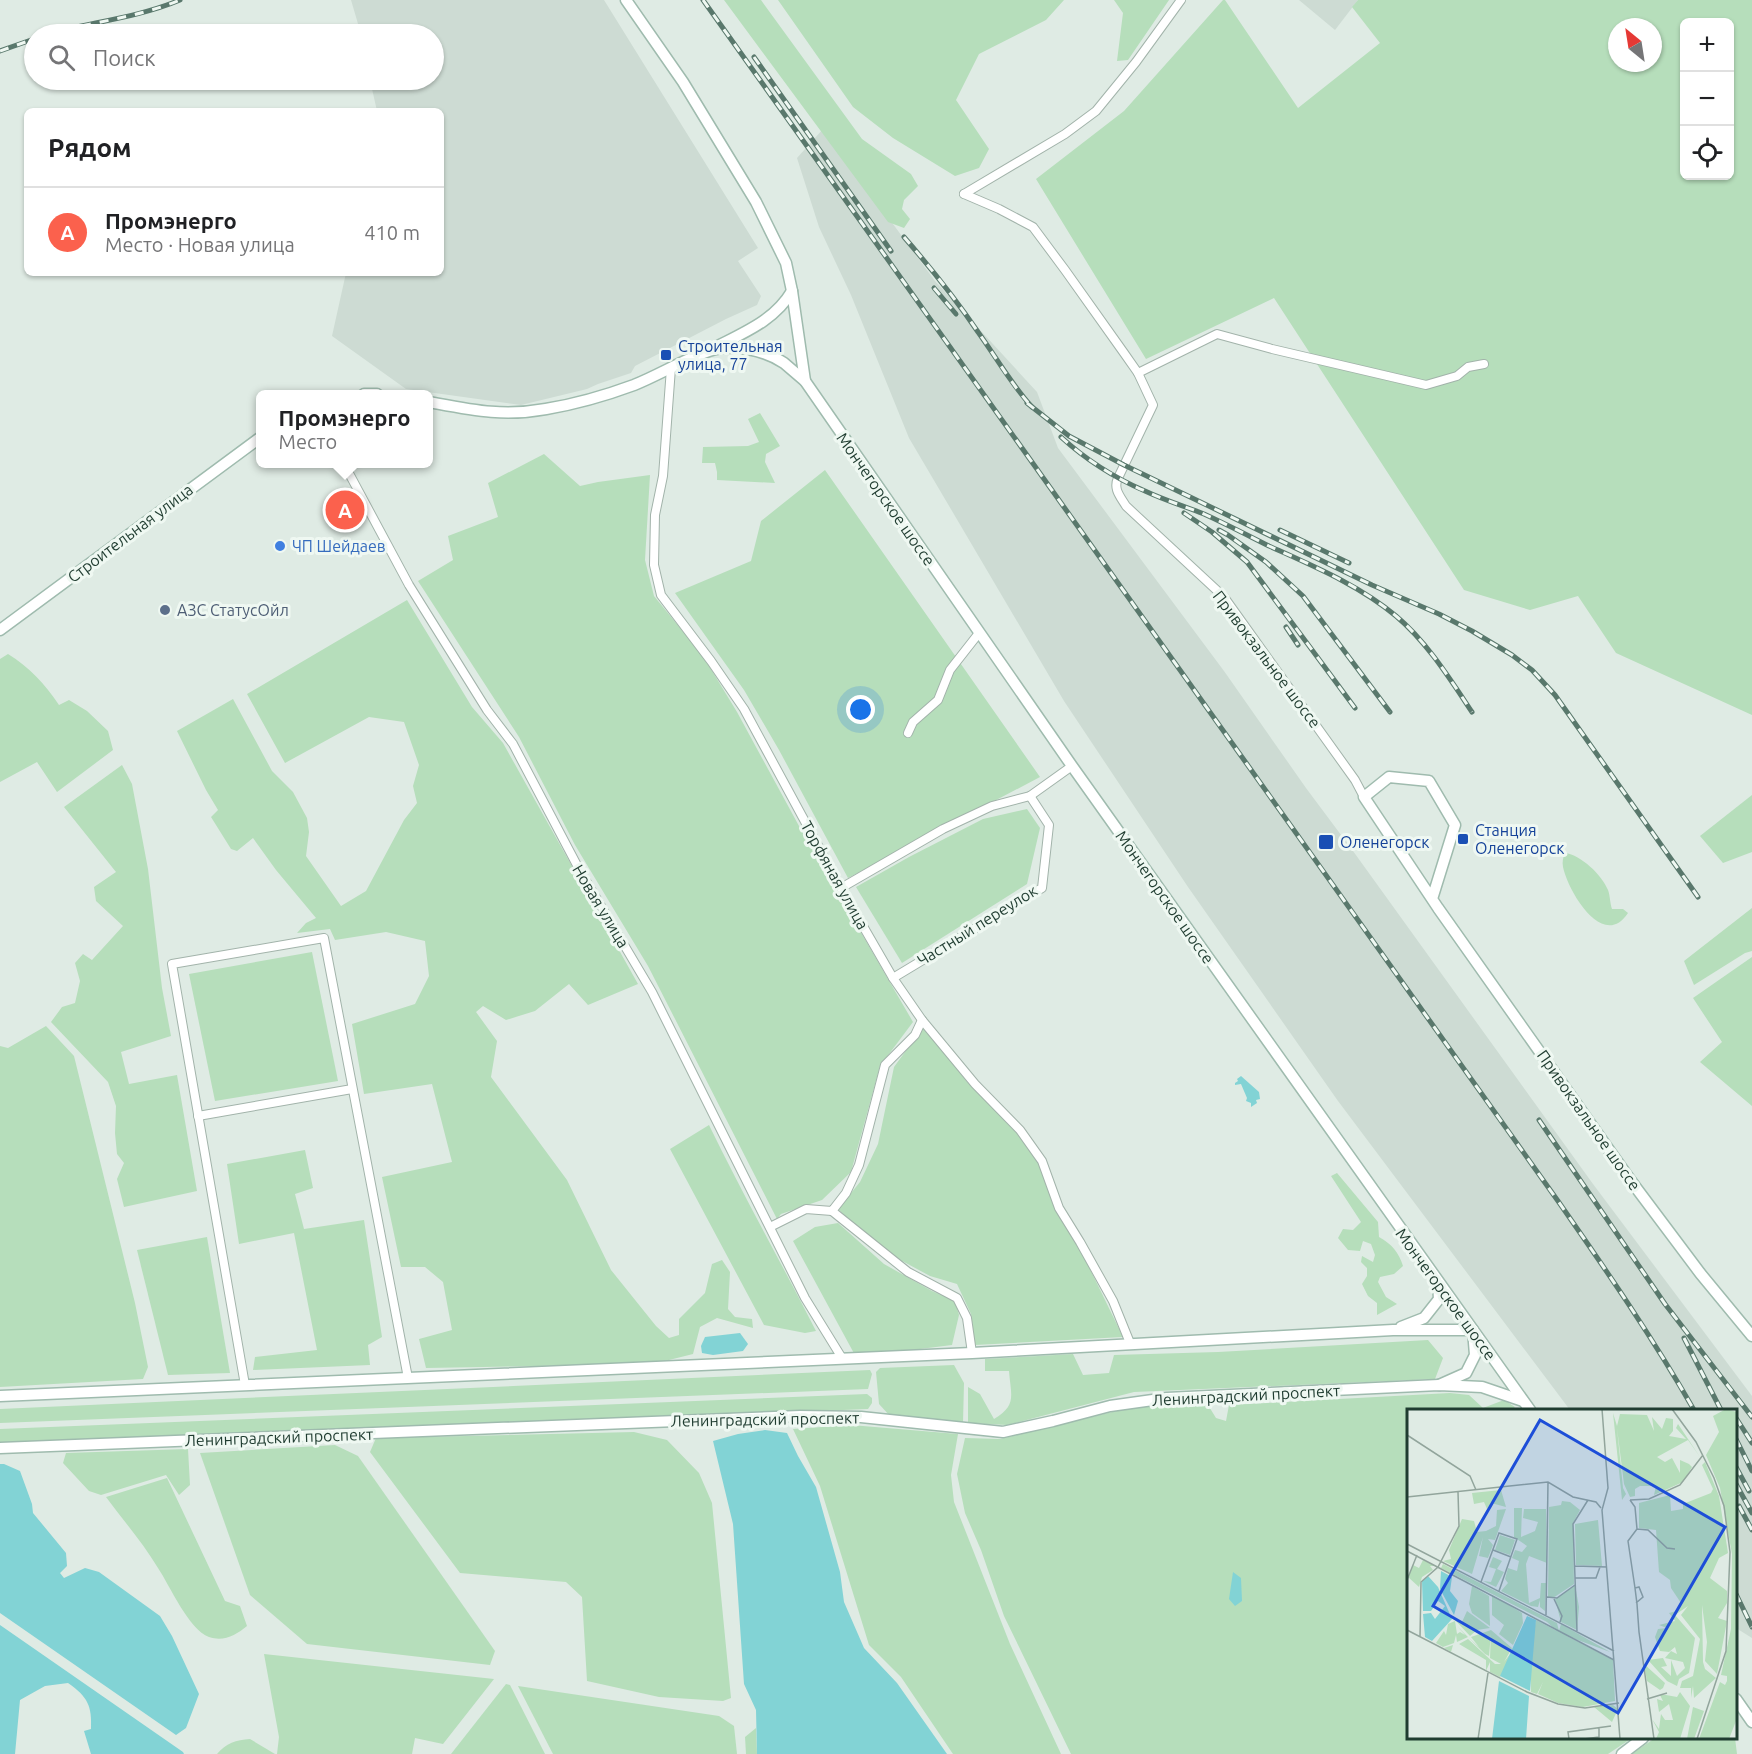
<!DOCTYPE html>
<html lang="ru">
<meta charset="utf-8">
<style>
body{margin:0;font-family:Ubuntu,sans-serif;background:#f2f2f2;color:#202124}
.controls{position:absolute;right:18px;top:18px;display:grid;overflow:hidden;border-radius:9px;box-shadow:0 2px 4px #0004}
.controls button{width:54px;height:54px;display:grid;place-items:center;padding:0;border:0;border-bottom:2px solid #e0e0e0;background:#fff;color:#202124;font:30px sans-serif}
.compass{position:absolute;left:1608px;top:18px;width:54px;height:54px;border-radius:50%;background:#fff;box-shadow:0 2px 4px #0004;rotate:330deg}
.you{position:absolute;left:861px;top:710px;width:21px;height:21px;margin:-15px;border:4px solid #fff;border-radius:50%;background:#1a73e8;box-shadow:0 0 0 9px #1a73e833}
.badge{display:grid;place-items:center;width:39px;height:39px;border-radius:50%;background:#fb614d;color:#fff;font-size:20px;font-weight:700}
.pin{position:absolute;translate:-50% -50%;border:3px solid #fff;box-shadow:0 2px 6px #0006}
.popup{position:absolute;left:256px;top:390px;width:177px;height:78px;box-sizing:border-box;display:grid;place-content:center;border-radius:9px;background:#fff;filter:drop-shadow(0 2px 4px #0005);font-size:20px;white-space:nowrap;color:#757577}
.popup b{font-size:22px;color:#202124}
.popup::after{content:'';position:absolute;left:50%;top:100%;margin-left:-12px;border:12px solid transparent;border-top-color:#fff}
.list{margin:0;padding:0;list-style:none}
h2{display:flex;justify-content:space-between;align-items:center;height:78px;margin:0;padding:0 24px;font-size:26px}
h2 small{font-size:20px;font-weight:400;color:#757577}
.list li{display:grid;grid-template-columns:39px 1fr auto;gap:18px;align-items:center;box-sizing:border-box;height:90px;padding:0 24px;border-top:2px solid #e0e0e0}
.list b{display:block;font-size:22px;white-space:nowrap}
.list p{margin:0;font-size:20px;white-space:nowrap;color:#757577}
.list em{font-size:20px;font-style:normal;color:#757577}
.icon{flex:none;width:33px;height:33px;fill:none;stroke:currentColor;stroke-width:2;stroke-linecap:round;stroke-linejoin:round}
.map{position:relative;flex:none;width:1752px;height:1754px;overflow:hidden}
.search{position:absolute;background:#fff;box-shadow:0 2px 4px #0004;left:24px;top:24px;width:420px;height:66px;display:flex;align-items:center;gap:15px;box-sizing:border-box;padding:0 21px;border-radius:33px;color:#757577;font-size:22px}
.panel{position:absolute;background:#fff;box-shadow:0 2px 4px #0004;left:24px;top:108px;width:420px;height:168px;border-radius:9px}
.map>svg:first-child{display:block}
.built{fill:#cddbd3}
.green{fill:#b6debb;fill-rule:evenodd}
.water{fill:#82d3d5}
.lines{fill:none;stroke-linecap:round;stroke-linejoin:round}
.street-casing{stroke:#a2b3aa;stroke-width:10}
.secondary-casing{stroke:#9fbbae;stroke-width:13}
.street{stroke:#fff;stroke-width:8}
.secondary{stroke:#fff;stroke-width:10}
.rail-casing{stroke:#59786c;stroke-width:5}
.rail{stroke:#eff8f2;stroke-width:3;stroke-dasharray:9;stroke-linecap:butt}
.transit-dot{fill:#1a4fb4;stroke:#eff8f2;stroke-width:2}
.shop-dot{fill:#3f7fe0;stroke:#eff8f2;stroke-width:2}
.service-dot{fill:#5c6f8a;stroke:#eff8f2;stroke-width:2}
.labels{text-anchor:middle;dominant-baseline:central;stroke-width:6;stroke-linejoin:round;paint-order:stroke}
.transit-label{font-size:16px;fill:#164399;stroke:#eff8f2;text-anchor:start}
.street-label{font-size:16px;fill:#1f3c30;stroke:#eff8f2}
.shop-label{font-size:16px;fill:#366cbe;stroke:#eff8f2;text-anchor:start}
.service-label{font-size:16px;fill:#4e5e75;stroke:#eff8f2;text-anchor:start}
.inset-road{fill:none;stroke:#92a59c;stroke-width:1.5}
.view{fill:#1d4ed8;fill-opacity:0.15;stroke:#1d4ed8;stroke-width:3}
.inset-edge{fill:none;stroke:#1f3c30;stroke-width:3}
</style>
<div class="map">
<svg width="1752" height="1754" viewBox="0 0 1752 1754">
<rect width="100%" height="100%" fill="#dfebe4"/>
<g class="built">
<polygon points="351,0 604,0 758,248 738,261 761,296 757,305 726,319 635,366 631,373 598,384 587,389 521,405 406,389 332,336 346,273 441,273 441,111 377,111 370,80 434,80 434,34 361,34"/>
<polygon points="1299,0 1358,0 1335,30"/>
<polygon points="823,129 935,281 1037,392 1058,448 1224,671 1306,788 1353,851 1593,1184 1752,1396 1752,1638 1736,1628 1736,1410 1570,1410 1338,1101 1188,887 1064,701 909,438 851,295 819,227 797,158"/>
</g>
<g class="green">
<polygon points="724,0 761,0 862,139 911,174 918,186 904,200 902,209 910,219 904,228 888,222"/>
<polygon points="778,0 1064,0 1046,20 979,54 956,100 989,149 979,168 955,176 893,138 853,107"/>
<polygon points="1114,0 1169,0 1128,60 1117,61 1123,13"/>
<path d="M1223,0h2l73,108 82,-65 -28,-36 6,-7h394v715l-136,-62 -38,-57 -48,14 -66,-20 -190,-292 -128,61 -110,-180 88,-68zM1684,22h46v154h-46zM1617,27h36v36h-36z"/>
<polygon points="760,413 780,446 766,454 765,462 775,483 717,480 717,472 715,463 702,463 703,447 748,446 759,442 748,419"/>
<polygon points="544,454 580,486 598,482 650,475 645,560 654,596 703,656 737,712 799,826 913,1022 880,1066 851,1172 822,1200 781,1214 777,1219 648,966 575,845 519,737 418,581 453,560 448,536 498,517 488,483"/>
<polygon points="825,470 1040,777 848,878 779,750 744,690 675,593 751,561 761,521"/>
<polygon points="407,600 472,707 503,743 638,984 588,1005 569,984 535,1011 506,1020 483,1006 476,1012 497,1041 491,1077 567,1180 611,1270 656,1326 669,1338 679,1335 679,1319 705,1293 712,1264 722,1260 730,1272 728,1309 735,1317 752,1319 753,1328 717,1318 700,1327 693,1354 665,1361 599,1365 426,1368 419,1339 452,1330 443,1282 425,1267 401,1267 382,1177 452,1162 432,1084 364,1094 352,1024 415,1004 429,976 425,941 386,932 335,940 330,929 297,933 306,923 316,918 276,870 253,838 237,851 231,849 211,817 218,810 206,790 177,731 233,699 272,771 293,792 307,818 309,832 306,856 341,906 366,891 404,820 417,803 413,786 419,765 404,722 369,717 285,763 247,694"/>
<path d="M8,654c21,13 37,30 51,51l10,-5 18,11 21,20 5,19 -56,42 -20,-30 -37,20v-123z"/>
<polygon points="122,765 132,784 148,869 162,988 171,1036 121,1052 129,1084 177,1075 197,1191 124,1207 117,1179 124,1163 117,1154 115,1133 116,1106 108,1082 51,1022 62,1007 75,1003 80,981 75,963 83,954 92,960 123,926 96,901 94,887 116,872 64,807"/>
<polygon points="1752,795 1752,852 1723,863 1700,836"/>
<polygon points="1027,809 1040,828 1027,884 902,963 856,887 909,857 983,819"/>
<path d="M1565,853c16,2 37,22 43,37 2,5 2,13 4,19h11l5,4c-25,38 -60,-22 -65,-46 -1,-5 0,-10 2,-14z"/>
<polygon points="1752,908 1752,951 1745,953 1694,985 1684,961"/>
<polygon points="312,952 338,1081 215,1101 189,974"/>
<polygon points="1752,957 1752,1106 1700,1062 1722,1042 1693,998"/>
<polygon points="46,1026 74,1056 135,1303 148,1367 143,1379 0,1387 0,1046 8,1048"/>
<polygon points="924,1026 967,1082 1008,1121 1039,1164 1123,1337 975,1345 971,1314 957,1284 930,1276 880,1249 838,1209 860,1182 878,1144 894,1067"/>
<path d="M709,1125c34,70 72,137 107,206l-11,2 -41,-8 -94,-176z"/>
<polygon points="305,1150 313,1188 295,1194 304,1229 364,1220 382,1337 368,1345 370,1365 253,1370 255,1357 317,1350 294,1233 239,1244 227,1164"/>
<path d="M1337,1173l41,49 1,15c13,7 20,16 24,29l-9,8 -14,3 -2,5 8,15 11,7 -20,11v-12l-9,-7 -6,-12 5,-8v-8l-6,-6 1,-6 11,6 2,-7 -4,-11 -8,-3 -3,10 -12,-1 -10,-12 5,-9 10,1 8,-8 -30,-46z"/>
<polygon points="838,1223 884,1264 932,1291 955,1301 959,1315 952,1345 856,1357 793,1241 815,1227"/>
<polygon points="207,1237 230,1373 168,1375 137,1250"/>
<path d="M1428,1340l15,18 -8,21 -301,13 -127,33 -39,-2v-36l12,7 14,25c23,-14 17,-23 15,-48h-24v-12l88,-5 10,21 26,-2 5,-18 104,-3z"/>
<polygon points="954,1365 964,1383 963,1423 890,1416 879,1404 876,1372 880,1368"/>
<polygon points="870,1370 872,1374 868,1389 0,1423 0,1409"/>
<polygon points="1450,1393 1469,1395 1483,1408 1504,1400 1515,1407 1512,1410 1408,1410 1408,1738 1632,1738 1608,1754 1071,1754 1004,1616 981,1550 965,1513 957,1474 965,1438 1000,1439 1133,1407 1208,1405 1216,1418 1226,1421 1229,1405"/>
<polygon points="867,1394 872,1398 872,1403 868,1409 0,1444 0,1429"/>
<polygon points="851,1425 958,1434 951,1475 954,1502 1010,1644 1061,1754 953,1754 901,1677 869,1645 820,1486 793,1429"/>
<polygon points="634,1432 667,1440 699,1473 712,1503 731,1698 723,1701 659,1697 587,1681 582,1597 566,1582 460,1573 370,1452 376,1438"/>
<polygon points="335,1445 358,1456 495,1651 490,1665 307,1644 250,1595 200,1453"/>
<polygon points="188,1449 190,1485 179,1495 166,1475 101,1495 89,1491 63,1463 66,1453"/>
<path d="M167,1478l58,123 15,5 7,20c-11,9 -23,16 -38,11 -20,-7 -39,-51 -51,-69 -15,-25 -35,-48 -52,-71z"/>
<polygon points="264,1654 494,1679 443,1744 415,1738 412,1754 277,1754 279,1737"/>
<polygon points="506,1684 510,1685 545,1754 451,1754"/>
<polygon points="518,1686 719,1716 734,1726 737,1754 553,1754"/>
<polygon points="756,1728 757,1754 746,1754 745,1737"/>
<polygon points="1655,1738 1735,1738 1737,1754 1632,1754"/>
<path d="M250,1739l25,15h-58c9,-11 19,-14 33,-15z"/>
</g>
<g class="water">
<polygon points="1241,1076 1259,1092 1260,1099 1256,1100 1257,1103 1251,1107 1251,1103 1246,1101 1247,1098 1241,1084 1235,1085 1235,1083 1238,1081 1237,1079"/>
<polygon points="740,1333 748,1344 743,1351 713,1355 702,1353 701,1346 705,1337"/>
<polygon points="765,1430 787,1433 798,1456 816,1487 840,1572 844,1602 864,1648 897,1683 947,1754 757,1754 756,1710 744,1684 733,1524 713,1441 738,1434"/>
<polygon points="0,1464 4,1464 20,1471 32,1504 33,1513 66,1553 67,1566 60,1573 64,1578 85,1568 99,1572 160,1616 172,1636 199,1694 186,1728 176,1735 0,1613"/>
<polygon points="1233,1572 1241,1578 1242,1601 1235,1606 1229,1599"/>
<path d="M0,1625l183,127 1,2h-93l-7,-23 7,-2c1,-23 -3,-32 -23,-46l-23,3 -25,14 -5,54h-15z"/>
</g>
<g class="lines">
<g class="street-casing">
<g id="street">
<path d="M964,194l35,15 34,18 32,43 59,83 14,20 15,32 -35,73c-5,11 2,18 8,28l98,91 131,183 9,17"/>
<polyline points="964,194 1065,134 1096,111 1136,62 1181,0"/>
<polyline points="671,368 663,476 655,515 654,565 661,595 711,661 744,709 841,888 893,978 922,1020 975,1084 1020,1130 1042,1161 1059,1208 1080,1242 1113,1301 1130,1343"/>
<polyline points="1138,373 1217,334 1272,349 1426,385 1457,376 1468,367 1484,364"/>
<polyline points="344,464 409,585 487,710 513,744 579,869 652,992 805,1298 842,1358"/>
<polyline points="908,733 913,722 938,700 950,670 979,633"/>
<polyline points="841,888 943,829 992,806 1030,796 1072,766"/>
<polyline points="893,978 1042,888 1049,825 1030,796"/>
<polyline points="198,1116 352,1089"/>
<polyline points="832,1211 908,1272 957,1298 967,1318 972,1353"/>
<polyline points="770,1227 806,1209 832,1211 846,1193 859,1165 885,1065 915,1035 922,1020"/>
<polyline points="245,1385 172,964 324,938 408,1378"/>
</g>
</g>
<g class="secondary-casing">
<g id="secondary">
<polyline points="626,0 683,82 756,202 786,263 792,291 805,381"/>
<path d="M716,347c29,-15 59,-27 76,-56"/>
<polyline points="364,394 377,394"/>
<path d="M429,402c43,8 74,15 117,7 30,-5 61,-14 88,-24 25,-10 51,-26 75,-34 24,-8 55,-1 75,12 7,6 14,12 21,18l267,385 458,644"/>
<polyline points="0,630 261,437"/>
<polyline points="1432,899 1455,825 1429,781 1389,777 1364,797 1438,908 1631,1181 1700,1273 1752,1336"/>
<polyline points="1401,1327 1424,1318 1439,1299 1438,1283"/>
<polyline points="0,1396 972,1353 1393,1330 1473,1330 1475,1355 1466,1373 1439,1385"/>
<polyline points="0,1448 800,1416 861,1417 1003,1432 1053,1421 1110,1406 1167,1398 1439,1385 1482,1387 1523,1401"/>
<polyline points="1736,1699 1752,1722"/>
<polyline points="1622,1754 1643,1738"/>
</g>
</g>
<use href="#street" class="street"/>
<use href="#secondary" class="secondary"/>
<g class="rail-casing">
<g id="rail">
<path d="M703,0l855,1201c48,69 95,137 136,209"/>
<path d="M47,34c44,-12 90,-16 133,-34"/>
<polyline points="0,51 34,39"/>
<polyline points="754,57 891,251"/>
<path d="M904,237c26,30 51,61 74,95 18,25 33,52 54,75"/>
<polyline points="934,288 956,314"/>
<polyline points="1027,403 1069,436 1124,465 1372,585 1439,614 1472,631 1512,655 1532,670 1555,695 1698,897"/>
<path d="M1061,437c24,22 54,41 84,54 19,9 39,15 59,23 22,10 43,21 65,32 44,20 90,39 127,70 31,26 54,63 76,96"/>
<polyline points="1184,513 1212,532 1247,562 1355,708"/>
<polyline points="1219,530 1228,535 1266,562 1303,596 1390,712"/>
<polyline points="1280,530 1349,563"/>
<polyline points="1286,627 1298,645"/>
<polyline points="1539,1120 1665,1304 1752,1417"/>
<polyline points="1684,1338 1721,1410"/>
<polyline points="1736,1418 1752,1443"/>
<polyline points="1736,1439 1752,1471"/>
<polyline points="1736,1467 1749,1491"/>
<polyline points="1736,1484 1752,1513"/>
<polyline points="1739,1506 1752,1530"/>
<polyline points="1736,1594 1752,1627"/>
</g>
</g>
<use href="#rail" class="rail"/>
</g>
<g class="transit-dot">
<rect x="660" y="349" width="12" height="12" rx="3"/>
<rect x="1457" y="833" width="12" height="12" rx="3"/>
<rect x="1318" y="834" width="16" height="16" rx="3"/>
</g>
<circle class="shop-dot" cx="280" cy="546" r="6"/>
<circle class="service-dot" cx="165" cy="610" r="6"/>
<g class="labels">
<g class="transit-label">
<text x="678" y="346">Строительная<tspan x="678" dy="18">улица, 77</tspan></text>
<text x="1475" y="830">Станция<tspan x="1475" dy="18">Оленегорск</tspan></text>
<text x="1340" y="842">Оленегорск</text>
</g>
<g class="street-label">
<text transform="translate(886 499) rotate(55)">Мончегорское шоссе</text>
<text transform="translate(130 533) rotate(-37)">Строительная улица</text>
<text transform="translate(1267 659) rotate(53)">Привокзальное шоссе</text>
<text transform="translate(835 875) rotate(61)">Торфяная улица</text>
<text transform="translate(1165 897) rotate(55)">Мончегорское шоссе</text>
<text transform="translate(601 906) rotate(59)">Новая улица</text>
<text transform="translate(977 925) rotate(-32)">Частный переулок</text>
<text transform="translate(1589 1120) rotate(55)">Привокзальное шоссе</text>
<text transform="translate(1446 1294) rotate(54)">Мончегорское шоссе</text>
<text transform="translate(1246 1395) rotate(-3)">Ленинградский проспект</text>
<text transform="translate(765 1419) rotate(-1)">Ленинградский проспект</text>
<text transform="translate(279 1437) rotate(-2)">Ленинградский проспект</text>
</g>
<g class="shop-label">
<text x="292" y="546">ЧП Шейдаев</text>
</g>
<g class="service-label">
<text x="177" y="610">АЗС СтатусОйл</text>
</g>
</g>
<g transform="translate(1407 1409)">
<rect width="330" height="330" fill="#dfebe4"/>
<path d="M319,0l11,3 -1,309 -7,18h-30l21,-57 5,3 2,-4v-5l-6,-1 10,-46 1,-75 -12,-66 -14,-33 13,-23 -6,-16zM206,4l4,13 3,-12 27,1 7,16 -2,-14 10,12 4,-11 7,1v12l-4,5 17,3 -10,-11 2,-4 22,33 -12,-17 -31,17 8,5 7,-4 8,15v-13l9,4 3,3 -9,15 -29,13 2,-9h-16l-5,3v7l-5,1 -6,-13 -7,-56 6,60 3,6 -4,6zM298,53l14,34 9,57 -9,5 -9,20 17,13v12l-9,15 9,3 -10,53 -12,-13 2,-19 -5,-37 1,57 2,7 11,9 -22,20 -1,-12 -2,12v-10h-11l2,-7 11,-5 7,-37 -19,-24 7,-9 -13,9 20,23 -6,35 -10,6 -2,7 -10,-5 -19,-21 15,-2 4,8 -6,1 10,9v-16l6,16 8,-8 -2,-6 -18,-4 6,-7 6,3 -2,-7 -6,5 -9,-1 -5,-14 3,-8 9,-1 -8,-3 16,-4 -6,-8 8,-2 4,-8 -10,-15 -1,-8 -11,-8 -3,-42 -17,-2v-25l31,-8 1,16 12,-2v-5l28,-11 2,-4 -11,-24zM94,81l5,17 -15,-4 -4,6 -3,-7 -10,2 -2,-11zM155,92l8,1 10,8 -7,13 1,61 -21,14 -5,-1 1,-90 12,-2zM107,99h8l-1,29 14,-6 3,-9 -15,-4 1,-9h22l1,54 -18,-7 -3,8 3,39 11,-5 1,-15h5l-1,28 -5,-4v-7l-2,7 -7,-1 -30,-15 7,-8 -3,-4 3,-11 9,3 2,-10 -7,-3 3,-8 7,2 5,-6 -13,-9zM99,100l-11,31 -7,-1 5,6 -5,13 -9,-2 4,-19 -11,37 -29,-13 8,-2 -2,-9 13,-31 12,2 3,11 9,-1 10,-5 1,-16zM191,111l4,46 -26,-1 -1,-41zM93,126l15,5 -5,15 -15,-5zM86,148l9,4 -5,8 7,3 -8,15 -13,-6 8,1 5,-13 -7,-2zM16,151l13,6h-6l3,4 -11,7 -3,10 -11,-10 5,-12 6,3zM36,155l114,59 2,8 2,-7 49,28 -51,-19 -12,-11 -106,-54zM168,176l4,22 -2,23 -16,-8 -6,-23zM65,177l17,10 1,30 -18,-13 -3,-9zM85,186l30,18 1,10 -10,22 -14,-11 5,-9 -12,-10zM60,202l23,17 -13,2 -7,6 -15,-16 7,2zM129,211l77,40 2,41 -32,6 -25,-4 -20,-9 5,-12 -6,12 -6,-2v-45zM48,212l2,13 3,-2 5,3 -7,-8 10,10 -11,5 -1,-7 -2,8 -11,4 -7,-4 8,-12 2,4 2,-11zM84,221l21,18 -8,14 10,-13 -14,28 -10,-5v-10l-4,9 -42,-23 9,-3 -2,7 35,18v-10l-27,-16 9,-5 27,25h6l-11,-6 1,-25 -2,23 -4,-2 -16,-16 10,9 -8,-10zM237,255l21,19 -2,5 -3,2 -13,-9zM273,283l10,14 -10,33h-24l3,-7 -7,-13 7,10 2,-15 4,6h8l-4,-16 -10,8 -2,-13 6,2 -3,-6h6l11,2zM206,296l5,4 -6,13 -18,-15zM286,298l11,4 -10,28h-7z" fill="#b6debb"/>
<path d="M34,162l11,6 -2,14 8,10 -4,14 -14,-26zM21,167l10,11 14,32 -20,22 -7,-4 -2,-23 8,-1 4,6 10,-13 -7,-5 -7,10h-8l-1,-30zM120,207l9,4 -6,71 -30,-15zM92,272l30,15 -3,43h-34z" fill="#82d3d5"/>
<path class="inset-road" d="M195,0l6,79 -6,22 18,229M265,0l24,33 18,36 10,28 6,46 -4,99 -29,88M0,26l63,41 6,14M0,88l141,-15 25,15 23,5 5,6M223,91l5,7 2,22 -9,12 7,47M223,91l19,-1 31,-14 23,-30M230,120l11,1 19,18 8,1M0,135l207,107M86,141l18,7M0,142l207,109M168,157l32,1M168,169h21l4,-11M0,171l10,-25M74,173l18,-49 18,6 -18,52M140,188l10,1 18,-13M147,190l8,17 -2,6M229,194l7,-6 -4,-10 -4,1 2,16 2,28 15,107M139,206l2,-133M0,221l120,62 31,12 27,4 34,-5M170,222l-4,-107 15,-24M13,228l1,-55 17,-15 21,-41 -1,-34M240,290l20,-6M71,330l10,-66M162,330l-1,-7 43,-6M177,330l15,-2v-9"/>
<path class="view" d="M133,11l185,107 -107,186 -185,-107z"/>
<rect width="330" height="330" class="inset-edge"/>
</g>
</svg>
<div class="controls">
<button>+</button>
<button>−</button>
<button><svg class="icon" aria-label="locate" viewBox="0 0 24 24"><circle cx="12" cy="12" r="6"/><path d="M12 2v4M12 18v4M2 12h4M18 12h4"/></svg></button>
</div>
<svg class="compass" viewBox="-18 -18 36 36"><path d="M0-13l5 13h-10z" fill="#e53935"/><path d="M0 13l5-13h-10z" fill="#757577"/></svg>
<div class="you"></div>
<div class="pin badge" style="left:345px;top:510px">A</div>
<div class="popup"><b>Промэнерго</b>Место</div>
<div class="search"><svg class="icon" aria-label="search" viewBox="0 0 24 24"><circle cx="10" cy="10" r="6"/><path d="M15 15l6 6"/></svg>Поиск</div>
<section class="panel">
<h2>Рядом<small></small></h2>
<ul class="list">
<li><span class="badge">A</span><div><b>Промэнерго</b><p>Место · Новая улица</p></div><em>410 m</em></li>
</ul>
</section>
</div>
